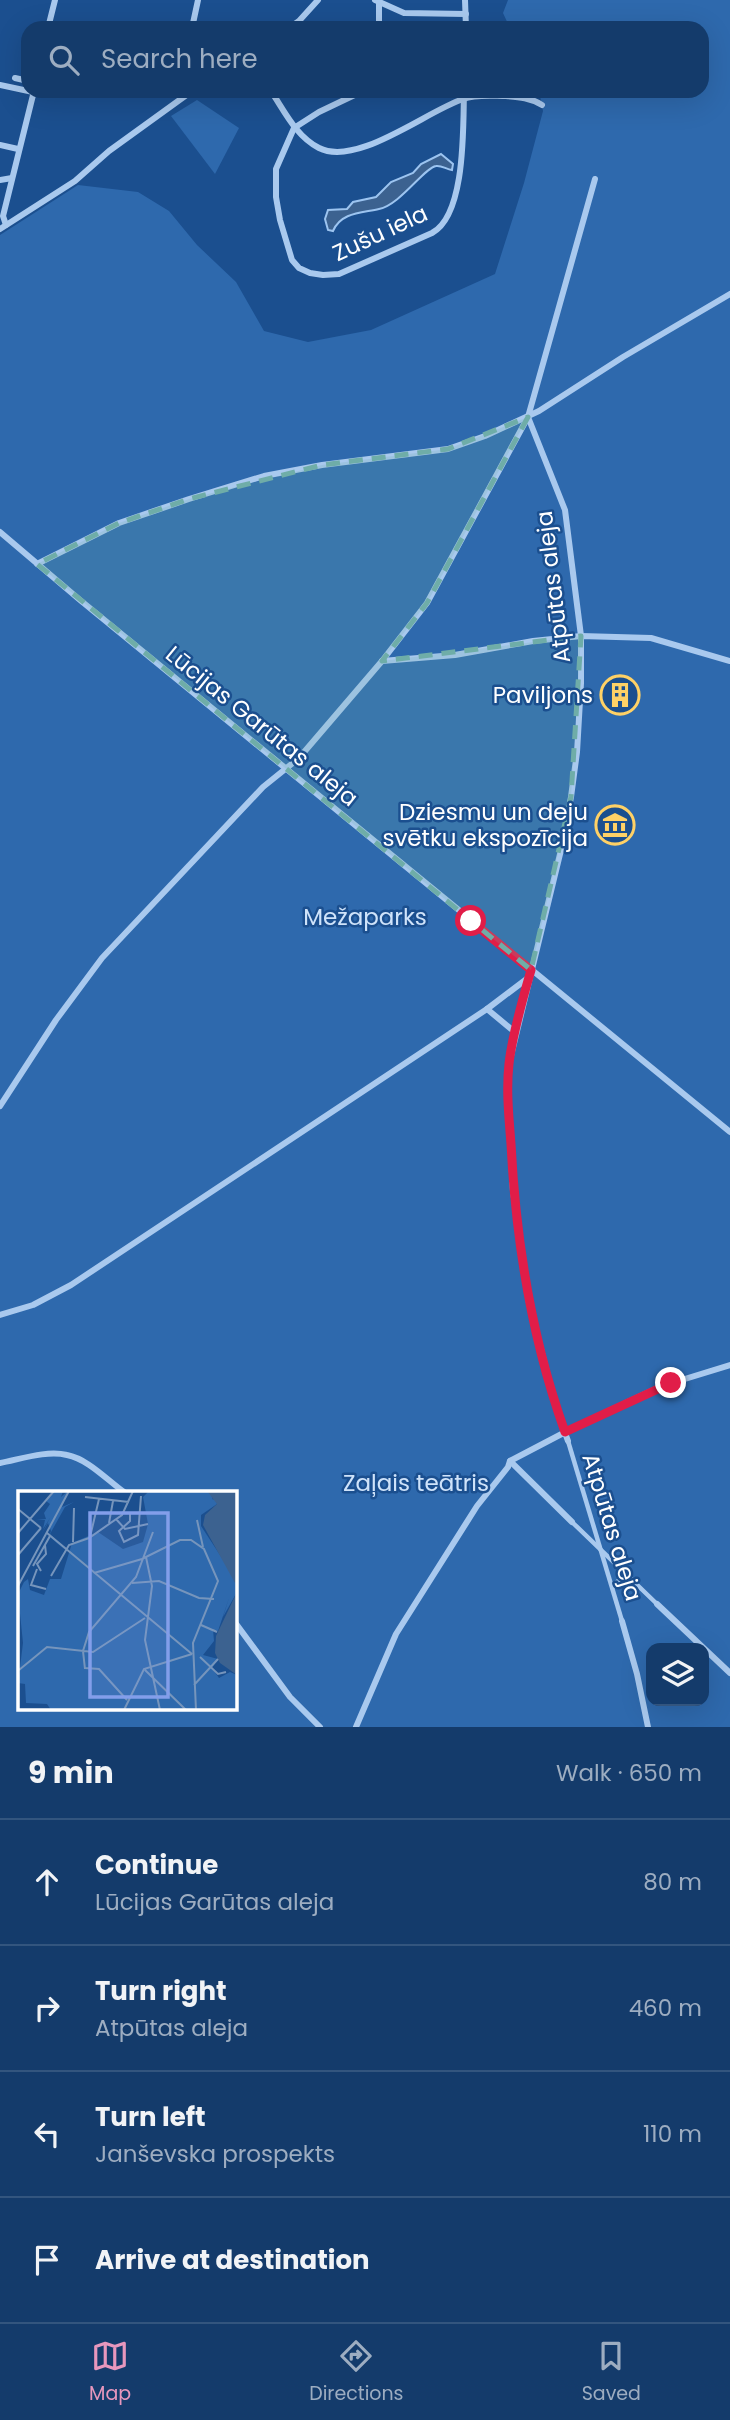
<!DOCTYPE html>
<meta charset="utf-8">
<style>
body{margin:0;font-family:Poppins,sans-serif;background:#214673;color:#f1f3f6}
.controls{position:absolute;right:21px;bottom:21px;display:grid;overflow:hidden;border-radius:14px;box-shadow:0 7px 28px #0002}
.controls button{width:63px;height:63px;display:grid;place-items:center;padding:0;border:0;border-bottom:2px solid #33557e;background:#143b6b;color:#f1f3f6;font:35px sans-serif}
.stop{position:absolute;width:21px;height:21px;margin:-16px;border:5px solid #e11d48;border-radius:50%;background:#fff}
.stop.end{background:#e11d48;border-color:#fff;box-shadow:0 2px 7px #0008}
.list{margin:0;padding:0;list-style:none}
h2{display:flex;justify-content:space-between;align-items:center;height:91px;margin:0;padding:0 28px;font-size:30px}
h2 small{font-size:23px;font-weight:400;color:#9dadc1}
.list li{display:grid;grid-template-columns:46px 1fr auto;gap:21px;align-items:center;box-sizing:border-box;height:126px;padding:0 28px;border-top:2px solid #33557e}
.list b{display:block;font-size:26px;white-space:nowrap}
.list p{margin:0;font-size:23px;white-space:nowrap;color:#9dadc1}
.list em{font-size:23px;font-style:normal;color:#9dadc1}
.icon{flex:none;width:38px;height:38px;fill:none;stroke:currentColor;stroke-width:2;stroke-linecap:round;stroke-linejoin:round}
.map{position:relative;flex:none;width:730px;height:1727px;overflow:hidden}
.search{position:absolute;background:#143b6b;box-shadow:0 7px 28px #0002;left:21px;right:21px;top:21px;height:77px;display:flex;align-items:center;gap:18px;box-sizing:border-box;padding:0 24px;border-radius:21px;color:#9dadc1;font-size:26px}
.sheet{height:595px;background:#143b6b}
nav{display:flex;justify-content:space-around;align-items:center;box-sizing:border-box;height:98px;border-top:2px solid #33557e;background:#143b6b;font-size:19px;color:#9dadc1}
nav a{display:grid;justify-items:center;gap:4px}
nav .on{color:#e797bd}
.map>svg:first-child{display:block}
.green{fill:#2e69ad;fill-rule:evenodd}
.water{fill:#3c6290;stroke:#9cc4f0;stroke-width:2}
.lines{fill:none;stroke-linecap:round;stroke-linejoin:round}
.pedestrian{stroke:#a9c9ee;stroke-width:4.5}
.minor{stroke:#a9c9ee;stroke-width:6}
.route{stroke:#e11d48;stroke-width:9}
.marked{fill:#6fada8;fill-opacity:0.2;stroke:#6fada8;stroke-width:5;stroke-dasharray:14 9;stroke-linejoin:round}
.labels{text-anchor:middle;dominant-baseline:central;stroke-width:5;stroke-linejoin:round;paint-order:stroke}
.street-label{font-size:23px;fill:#fff;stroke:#1b4f8f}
.poi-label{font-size:23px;fill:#fff;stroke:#1b4f8f;text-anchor:end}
.park-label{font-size:23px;fill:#cfe3fa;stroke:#1b4f8f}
.inset-road{fill:none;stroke:#7695bc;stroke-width:2}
.view{fill:#839eea;fill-opacity:0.15;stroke:#839eea;stroke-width:3.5}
.inset-edge{fill:none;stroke:#fff;stroke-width:3.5}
</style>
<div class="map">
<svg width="730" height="1727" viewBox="0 0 730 1727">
<rect width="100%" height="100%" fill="#1b4f8f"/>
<g class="green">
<path d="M508,0h222v1727h-730v-1492l78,-50 60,7 31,19 28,34 39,37 28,49 44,11 63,-12 124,-56 29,-91 19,-72 -4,-20h163v-63h-192l-7,-15zM19,1492h215v216h-215zM651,1648h53v53h-53z"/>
<polygon points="197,100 239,128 215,174 171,116"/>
</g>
<path class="water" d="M441,154l12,10 -1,6c-6,-1 -11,-5 -16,-4 -12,2 -36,39 -57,43 -17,4 -38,3 -46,22l-5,-1 -3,-11 3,-9 19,-1 6,-7 23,-5 15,-15 22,-9 8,-9z"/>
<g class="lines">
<g class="pedestrian">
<polyline points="568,1441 622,1621"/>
<polyline points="572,1522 657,1604"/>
<polyline points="613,1587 625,1573"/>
</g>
<g class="minor">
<polyline points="375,0 404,13 466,14"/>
<polyline points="465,0 466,28"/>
<polyline points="48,28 55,0"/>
<polyline points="192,28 198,0"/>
<polyline points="289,28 299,21 318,0"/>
<polyline points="379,28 379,2"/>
<polyline points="15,78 28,81"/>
<polyline points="0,85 33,92"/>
<path d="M271,91c14,21 25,45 48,57 38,19 106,-36 144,-49 13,-5 30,-3 43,-3 13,1 25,2 36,9"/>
<path d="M363,91l-44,21 -25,16 -18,41v28l4,23 12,40 7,8 11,5 13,2 16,-1 93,-41c34,-18 31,-107 32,-142"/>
<polyline points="0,145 18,149"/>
<polyline points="0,180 12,178"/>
<polyline points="6,225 3,216 34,91"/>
<polyline points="0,229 75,181 109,151 192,91"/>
<polyline points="528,417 565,510 581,636 581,683 577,752 571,797 561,850 509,1064 508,1101 513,1191 529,1303 557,1411 568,1441"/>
<polyline points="0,532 80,600 730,1132"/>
<polyline points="37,564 119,523 189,499 264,476 322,465 448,449 485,436 539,411 623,357 730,294"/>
<polyline points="382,661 455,655 533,641 581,636 651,638 730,661"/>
<polyline points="487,1009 516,1033"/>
<polyline points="0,1106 56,1020 102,958 263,787 299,758 382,661 427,603 528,417 595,179"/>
<polyline points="0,1315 33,1305 71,1285 487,1009 528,978"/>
<polyline points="510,1461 572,1522"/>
<path d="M0,1463c21,-4 47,-13 67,-8 21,4 40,25 57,37"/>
<polyline points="657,1604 730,1673"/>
<polyline points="234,1621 290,1697 320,1727"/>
<polyline points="622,1621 637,1674 648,1727"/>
<polyline points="356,1727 396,1634 477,1506 508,1467 510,1461 575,1427 662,1386 730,1365"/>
</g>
</g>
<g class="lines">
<path class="route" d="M471,921l60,49c-8,28 -19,65 -22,94 -3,26 0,54 2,80 5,98 21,196 54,288l106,-49"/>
</g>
<path class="marked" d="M528,417l-101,186 -45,58 199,-25 -10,161 -40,173 -494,-406 82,-41 70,-24 133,-34 126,-16z"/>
<defs>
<g id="building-ring" transform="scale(2.0125)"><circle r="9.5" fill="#1b4f8f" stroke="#ffd166" stroke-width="1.5"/><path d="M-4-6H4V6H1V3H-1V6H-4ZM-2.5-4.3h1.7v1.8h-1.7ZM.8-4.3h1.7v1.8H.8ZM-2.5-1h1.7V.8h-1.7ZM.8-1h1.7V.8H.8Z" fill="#ffd166"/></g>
<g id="museum-ring" transform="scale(2.0125)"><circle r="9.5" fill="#1b4f8f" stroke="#ffd166" stroke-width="1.5"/><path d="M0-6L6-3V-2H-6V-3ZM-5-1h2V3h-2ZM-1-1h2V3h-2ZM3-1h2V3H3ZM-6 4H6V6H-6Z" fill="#ffd166"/></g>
</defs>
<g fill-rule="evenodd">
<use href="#building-ring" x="620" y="695"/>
<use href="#museum-ring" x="615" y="825"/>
</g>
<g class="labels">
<g class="street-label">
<text transform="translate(380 233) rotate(-25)">Zušu iela</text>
<text transform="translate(553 587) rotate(-97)">Atpūtas aleja</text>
<text transform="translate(262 726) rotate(39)">Lūcijas Garūtas aleja</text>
<text transform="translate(612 1527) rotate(73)">Atpūtas aleja</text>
</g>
<g class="poi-label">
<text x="593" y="695">Paviljons</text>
<text x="588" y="812">Dziesmu un deju<tspan x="588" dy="26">svētku ekspozīcija</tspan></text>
</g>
<g class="park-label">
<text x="365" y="917">Mežaparks</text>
<text x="416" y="1483">Zaļais teātris</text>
</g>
</g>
<g transform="translate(18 1491)">
<rect width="219" height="219" fill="#1b4f8f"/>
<path d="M37,0h8l-2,6 7,-6 -6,16 12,-5 -9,5 -15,27 15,16 -15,-13 -6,10 7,-16 -3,-8 -7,12 9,-17 -7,11 2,-9h-9l10,-1 -2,-6 6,-9 -4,-3zM131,0h61l3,9 2,-3 2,7 -16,11v11l36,55v11l-14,25 6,-19 -11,33 -5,-2 1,12 -11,14 15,4 -6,9 7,10 11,-6 7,3v34l-186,1 -4,-6 -21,-1 -1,-19 -7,-1 5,-40 -5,-49 6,-12 4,-3 2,11 14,5 6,-16h11l11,-36 26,-11 25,17 20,-7 5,-18 -5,-27z" fill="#2e69ad"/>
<path d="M219,0v90l-2,2 -32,-58 2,-10 12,-11 -9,-12zM219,101v83l-17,-12 -5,-10 1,-17z" fill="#3c6290"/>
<path class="inset-road" d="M67,6l44,5M0,18l23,19M112,22v8l-11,10 5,11 14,-7 3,-39M98,28l9,10 23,-5M179,29l6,27M91,32l4,-22M0,42l36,-42M29,42l145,121M72,46l9,-38M55,51l1,-34M0,64l23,-27M128,66l6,29 -7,54 15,70M15,75l17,-30M19,78l-6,16 15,4M23,80l-4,-7 9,-10 -1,-9M76,82l48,-14 38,-19h11l13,9 14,32 -25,62 3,67M33,85l18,-31 20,-7 33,-23 11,-24M114,92l27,-2 40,17 15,1M0,95l51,-95M183,134l16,7 -4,-2M182,166l18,17 8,-2M67,177l14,1 28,31M67,178l-2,-18 6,-19 47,-55 17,-45M1,179l28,-23 46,5 52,-34M127,179l41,40M176,194l24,-26M106,219l20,-41 48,-15"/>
<path class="view" d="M72,22h78v184h-78z"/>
<rect width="219" height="219" class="inset-edge"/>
</g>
</svg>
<div class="controls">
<button><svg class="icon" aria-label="layers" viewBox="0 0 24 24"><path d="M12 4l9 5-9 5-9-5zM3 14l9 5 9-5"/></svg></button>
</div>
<div class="stop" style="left:471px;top:921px"></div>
<div class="stop end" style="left:671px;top:1383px"></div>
<div class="search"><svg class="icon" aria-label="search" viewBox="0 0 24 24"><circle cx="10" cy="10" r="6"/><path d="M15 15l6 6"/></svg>Search here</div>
</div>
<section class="sheet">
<h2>9 min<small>Walk · 650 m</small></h2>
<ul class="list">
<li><svg class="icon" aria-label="ahead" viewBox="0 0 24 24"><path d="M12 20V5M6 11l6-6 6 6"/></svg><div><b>Continue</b><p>Lūcijas Garūtas aleja</p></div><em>80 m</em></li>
<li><svg class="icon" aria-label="right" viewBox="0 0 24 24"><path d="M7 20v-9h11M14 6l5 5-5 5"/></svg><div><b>Turn right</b><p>Atpūtas aleja</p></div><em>460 m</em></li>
<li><svg class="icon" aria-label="left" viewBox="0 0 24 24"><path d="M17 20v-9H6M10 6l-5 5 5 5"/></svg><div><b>Turn left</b><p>Janševska prospekts</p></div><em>110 m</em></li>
<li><svg class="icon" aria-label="arrive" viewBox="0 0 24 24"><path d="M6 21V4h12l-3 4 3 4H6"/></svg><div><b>Arrive at destination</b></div></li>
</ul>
</section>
<nav>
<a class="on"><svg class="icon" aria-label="map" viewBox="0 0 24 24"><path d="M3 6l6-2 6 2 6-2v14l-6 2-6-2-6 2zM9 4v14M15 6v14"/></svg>Map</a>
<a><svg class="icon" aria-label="directions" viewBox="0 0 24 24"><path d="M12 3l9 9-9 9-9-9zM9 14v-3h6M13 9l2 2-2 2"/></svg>Directions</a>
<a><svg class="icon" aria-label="saved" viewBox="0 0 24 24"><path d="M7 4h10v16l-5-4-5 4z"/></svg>Saved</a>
</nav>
